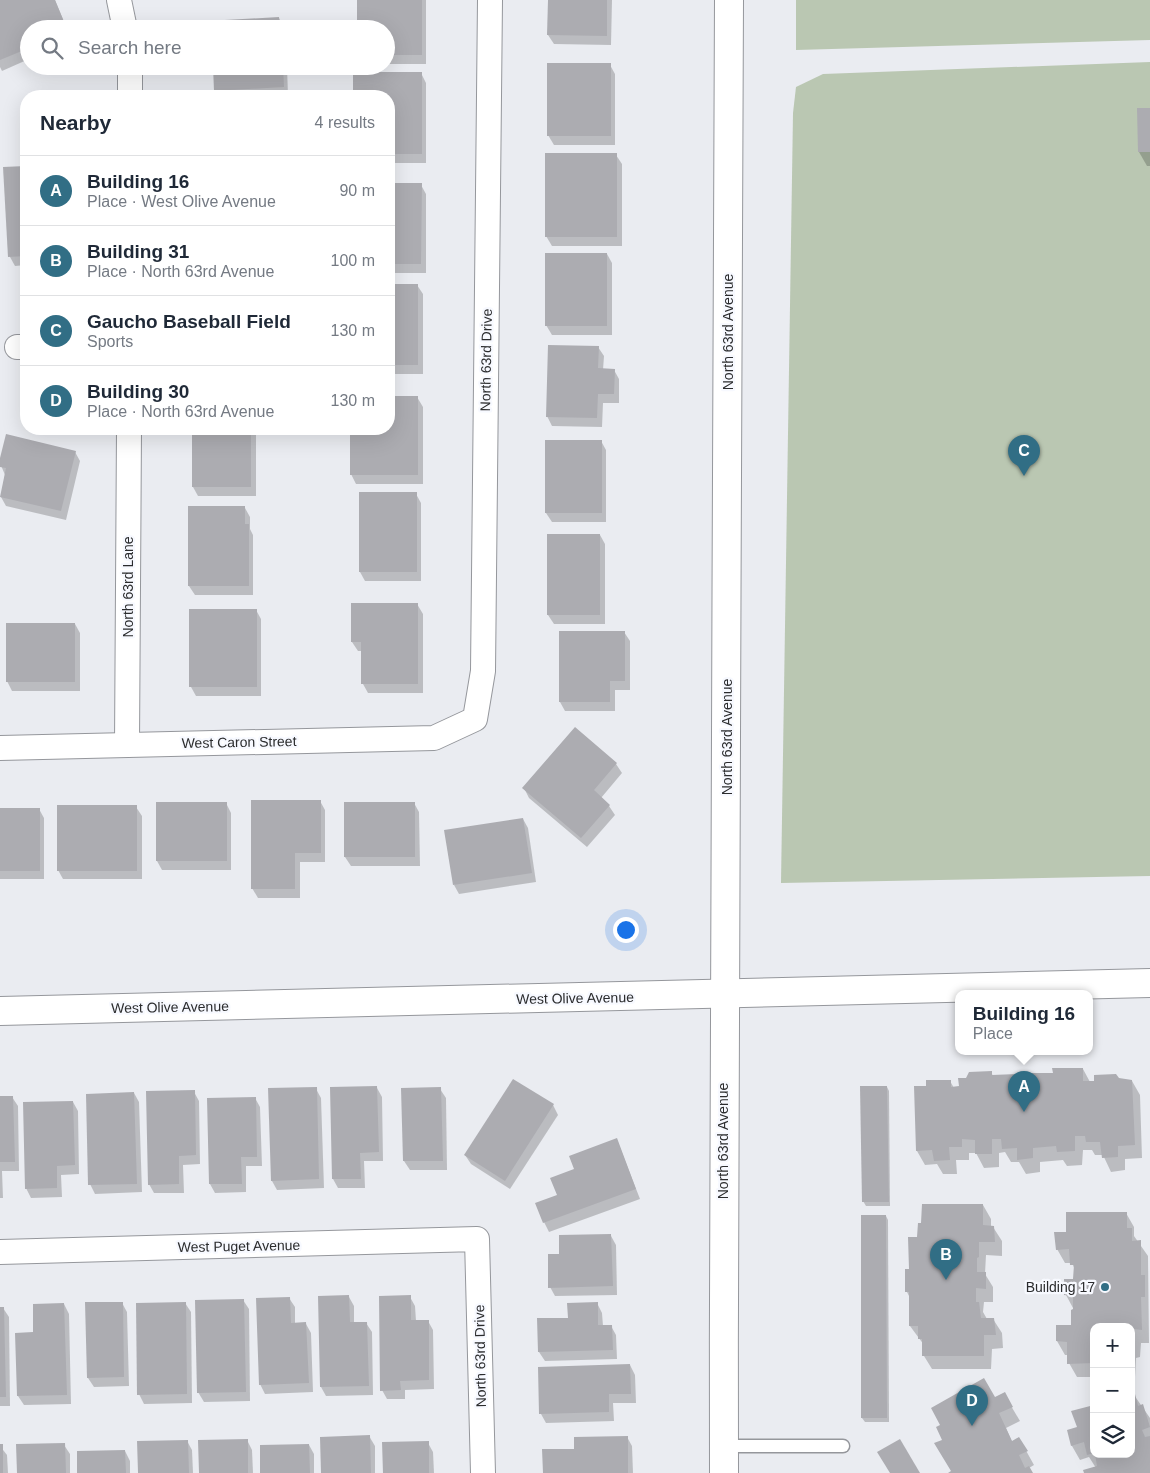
<!DOCTYPE html>
<meta charset="utf-8">
<style>
body{margin:0;font-family:Helvetica,sans-serif;background:#f6f6f7;color:#1f2937}
.controls{position:absolute;right:15px;bottom:15px;display:grid;overflow:hidden;border-radius:10px;box-shadow:0 5px 20px #0002}
.controls button{width:45px;height:45px;display:grid;place-items:center;padding:0;border:0;border-bottom:1px solid #e0e1e3;background:#fff;color:#1f2937;font:25px sans-serif}
.you{position:absolute;left:625px;top:929px;width:18px;height:18px;margin:-12px;border:4px solid #fff;border-radius:50%;background:#1a73e8;box-shadow:0 0 0 8px #1a73e833}
.badge{display:grid;place-items:center;width:32px;height:32px;border-radius:50%;background:#316e85;color:#fff;font-size:16px;font-weight:700}
.pin{position:absolute;translate:-50% -41px;filter:drop-shadow(0 1px 2px #0008)}
.pin::after{content:'';position:absolute;top:26px;width:18px;height:15px;background:inherit;clip-path:polygon(0 0,100% 0,50% 100%)}
.popup{position:absolute;left:955px;top:990px;width:138px;height:65px;box-sizing:border-box;display:grid;place-content:center;border-radius:10px;background:#fff;filter:drop-shadow(0 1px 4px #0005);font-size:16px;white-space:nowrap;color:#747a83}
.popup b{font-size:19px;color:#1f2937}
.popup::after{content:'';position:absolute;left:50%;top:100%;margin-left:-10px;border:10px solid transparent;border-top-color:#fff}
.list{margin:0;padding:0;list-style:none}
h2{display:flex;justify-content:space-between;align-items:center;height:65px;margin:0;padding:0 20px;font-size:21px}
h2 small{font-size:16px;font-weight:400;color:#747a83}
.list li{display:grid;grid-template-columns:32px 1fr auto;gap:15px;align-items:center;box-sizing:border-box;height:70px;padding:0 20px;border-top:1px solid #e0e1e3}
.list b{display:block;font-size:19px;white-space:nowrap}
.list p{margin:0;font-size:16px;white-space:nowrap;color:#747a83}
.list em{font-size:16px;font-style:normal;color:#747a83}
.icon{flex:none;width:28px;height:28px;fill:none;stroke:currentColor;stroke-width:2;stroke-linecap:round;stroke-linejoin:round}
.map{position:relative;flex:none;width:1150px;height:1473px;overflow:hidden}
.search{position:absolute;background:#fff;box-shadow:0 5px 20px #0002;left:20px;top:20px;width:375px;height:55px;display:flex;align-items:center;gap:12px;box-sizing:border-box;padding:0 18px;border-radius:28px;color:#747a83;font-size:19px}
.panel{position:absolute;background:#fff;box-shadow:0 5px 20px #0002;left:20px;top:90px;width:375px;height:345px;border-radius:20px}
.map>svg:first-child{display:block}
.green{fill:#bac7b2}
.shadow{fill:#0003}
.building{fill:#acacb1}
.lines{fill:none;stroke-linecap:round;stroke-linejoin:round}
.service-casing{stroke:#95979c;stroke-width:15}
.minor-casing{stroke:#95979c;stroke-width:26}
.tertiary-casing{stroke:#95979c;stroke-width:30}
.secondary-casing{stroke:#95979c;stroke-width:30}
.service{stroke:#fff;stroke-width:12}
.minor{stroke:#fff;stroke-width:24}
.tertiary{stroke:#fff;stroke-width:28}
.secondary{stroke:#fff;stroke-width:28}
.poi-dot{fill:#316e85;stroke:#f7f9ff;stroke-width:2}
.labels{text-anchor:middle;dominant-baseline:central;stroke-width:4.5;stroke-linejoin:round;paint-order:stroke}
.street-label{font-size:14px;fill:#2b2c2e;stroke:#f7f9ff}
.poi-label{font-size:14px;fill:#2b2c2e;stroke:#f7f9ff;text-anchor:end}
</style>
<div class="map">
<svg width="1150" height="1473" viewBox="0 0 1150 1473">
<rect width="100%" height="100%" fill="#eaecf1"/>
<g class="green">
<polygon points="796,0 1150,0 1150,40 796,50"/>
<polygon points="1150,62 1150,876 781,883 793,113 796,87 823,74"/>
</g>
<g class="shadow">
<polygon points="0,0 55,0 67,29 29,29 29,59 2,71 0,67"/>
<polygon points="358,0 426,0 426,64 386,64 386,29"/>
<polygon points="549,0 612,0 611,45 554,44 548,35"/>
<polygon points="279,18 284,29 190,29"/>
<polygon points="610,65 615,74 615,145 554,145 548,135"/>
<polygon points="214,66 287,66 288,96 219,96 215,90"/>
<polygon points="354,73 421,73 426,83 426,163 389,163 389,96 354,96"/>
<polygon points="1150,109 1150,166 1147,166 1139,152"/>
<polygon points="616,155 622,164 622,246 552,246 546,236"/>
<polygon points="26,167 26,265 15,266 10,257 4,168"/>
<polygon points="389,184 421,185 426,194 426,273 389,273"/>
<polygon points="607,254 612,263 612,335 552,335 546,325"/>
<polygon points="389,285 417,285 423,294 423,374 389,374"/>
<polygon points="598,347 604,356 603,370 614,370 619,379 619,403 603,403 602,427 552,426 547,416"/>
<polygon points="389,397 417,397 423,407 423,484 356,484 351,474 351,429 389,429"/>
<polygon points="193,429 256,429 256,496 198,496 193,487"/>
<polygon points="601,441 606,450 606,522 552,522 546,513"/>
<polygon points="75,452 80,461 66,520 6,506 1,497 5,475 0,463"/>
<polygon points="416,494 421,503 421,581 365,581 360,572"/>
<polygon points="245,508 250,517 250,529 253,535 253,595 195,595 189,586"/>
<polygon points="600,535 605,544 605,624 554,624 548,615"/>
<polygon points="417,604 423,614 423,693 368,693 363,684 363,651 358,651 352,642"/>
<polygon points="191,610 256,610 261,619 261,696 196,696 191,687"/>
<polygon points="75,624 80,633 80,691 12,691 7,681"/>
<polygon points="560,632 624,632 630,641 630,690 615,690 615,711 565,711 560,702"/>
<polygon points="575,729 616,764 622,773 601,798 609,806 615,815 587,847 529,798 524,788"/>
<polygon points="320,801 325,810 325,862 300,862 300,898 258,898 252,888"/>
<polygon points="226,803 231,813 231,870 162,870 157,861"/>
<polygon points="414,803 419,812 420,866 351,866 345,857"/>
<polygon points="136,807 142,816 142,879 63,879 58,870"/>
<polygon points="0,809 39,809 44,818 44,879 0,879"/>
<polygon points="523,819 528,828 536,882 459,894 454,885"/>
<polygon points="1083,1069 1090,1082 1118,1079 1132,1081 1140,1095 1142,1158 1125,1159 1125,1170 1111,1172 1103,1155 1095,1155 1092,1150 1083,1150 1082,1165 1067,1166 1063,1160 1040,1162 1040,1172 1026,1174 1019,1162 1011,1162 1005,1152 999,1153 999,1167 984,1168 976,1153 969,1153 969,1160 956,1160 957,1174 943,1174 937,1164 925,1165 917,1151 915,1087 927,1087 950,1081 954,1088 960,1087 967,1079 991,1072 993,1076 1016,1075 1021,1083"/>
<polygon points="887,1087 889,1091 890,1206 866,1206 863,1201"/>
<polygon points="377,1088 382,1097 383,1161 364,1161 365,1188 338,1188 333,1179 331,1089"/>
<polygon points="316,1089 321,1098 324,1188 277,1190 272,1181"/>
<polygon points="440,1089 446,1098 447,1170 410,1170 404,1161"/>
<polygon points="194,1092 199,1101 200,1164 183,1165 184,1193 154,1193 149,1184"/>
<polygon points="134,1093 139,1102 142,1192 95,1194 90,1184"/>
<polygon points="0,1097 12,1097 18,1106 19,1171 2,1171 3,1198 0,1198"/>
<polygon points="255,1098 260,1107 262,1166 246,1166 246,1192 215,1193 210,1184"/>
<polygon points="73,1102 78,1111 79,1174 61,1175 62,1197 31,1198 26,1188"/>
<polygon points="553,1105 558,1115 510,1189 471,1164 465,1155"/>
<polygon points="617,1140 640,1199 549,1232 544,1222 576,1170"/>
<polygon points="983,1205 991,1219 991,1227 993,1227 1002,1241 1002,1256 986,1255 985,1274 993,1287 993,1302 984,1302 983,1312 987,1319 993,1319 1002,1333 1003,1348 992,1349 991,1369 932,1369 924,1356 924,1345 910,1326 910,1298 907,1292 918,1239"/>
<polygon points="1126,1213 1134,1227 1134,1236 1148,1256 1149,1343 1141,1343 1140,1357 1136,1358 1135,1377 1131,1377 1131,1327 1094,1327 1094,1377 1077,1377 1069,1363 1068,1355 1065,1355 1057,1341 1072,1327 1073,1308 1066,1295 1075,1280 1075,1270 1072,1263 1065,1263 1057,1249 1067,1233"/>
<polygon points="886,1216 888,1220 889,1422 865,1422 862,1418"/>
<polygon points="611,1236 616,1245 617,1295 555,1296 550,1287 561,1255"/>
<polygon points="349,1297 354,1306 354,1323 366,1323 372,1332 373,1395 326,1396 321,1387 319,1298"/>
<polygon points="410,1297 415,1306 416,1321 428,1321 433,1330 434,1389 405,1390 405,1399 387,1399 382,1390"/>
<polygon points="289,1298 295,1307 295,1324 306,1324 311,1333 313,1392 265,1394 260,1384"/>
<polygon points="243,1300 249,1309 250,1401 204,1402 198,1392"/>
<polygon points="122,1303 127,1312 129,1386 94,1387 88,1378"/>
<polygon points="185,1303 191,1312 192,1403 144,1404 139,1394"/>
<polygon points="597,1303 602,1313 603,1326 611,1326 616,1335 617,1359 545,1361 539,1352 569,1319"/>
<polygon points="64,1304 69,1314 71,1404 24,1405 18,1396 35,1333"/>
<polygon points="0,1308 3,1308 9,1317 10,1406 0,1406"/>
<polygon points="630,1365 635,1375 636,1403 613,1403 614,1421 546,1423 541,1414 539,1368"/>
<polygon points="1004,1394 1020,1421 1006,1428 1012,1442 1019,1438 1034,1465 1029,1468 1032,1473 950,1473 952,1472 944,1440 994,1398"/>
<polygon points="1134,1395 1150,1418 1150,1473 1086,1473 1096,1468 1089,1457 1080,1460 1072,1446 1068,1431 1078,1428 1094,1406 1094,1454 1131,1454"/>
<polygon points="369,1436 375,1446 375,1473 322,1473"/>
<polygon points="627,1437 632,1446 633,1473 544,1473 576,1450"/>
<polygon points="247,1440 252,1450 253,1473 200,1473"/>
<polygon points="187,1441 192,1450 193,1473 139,1473"/>
<polygon points="428,1443 433,1452 434,1473 384,1473"/>
<polygon points="64,1445 70,1454 70,1473 18,1473"/>
<polygon points="309,1445 314,1454 314,1473 261,1473"/>
<polygon points="0,1446 7,1455 8,1473 0,1473"/>
<polygon points="125,1451 130,1461 130,1473 78,1473"/>
</g>
<g class="building">
<polygon points="0,0 55,0 67,29 29,29 29,48 0,60"/>
<polygon points="357,0 422,0 422,55 386,55 386,29 357,29"/>
<polygon points="548,0 607,0 607,36 547,35"/>
<polygon points="279,17 280,29 189,29 189,22"/>
<rect x="547" y="63" width="64" height="73"/>
<polygon points="213,66 283,66 284,87 214,91"/>
<polygon points="353,72 422,72 422,154 389,154 389,96 353,96"/>
<polygon points="1137,108 1150,108 1150,152 1138,152"/>
<rect x="545" y="153" width="72" height="84"/>
<polygon points="26,166 26,256 8,257 3,167"/>
<polygon points="389,183 422,183 421,264 389,264"/>
<rect x="545" y="253" width="62" height="73"/>
<rect x="389" y="284" width="29" height="81"/>
<polygon points="548,345 599,346 598,368 615,369 614,394 598,394 597,418 546,417"/>
<polygon points="389,396 418,396 418,475 350,475 350,429 389,429"/>
<rect x="192" y="429" width="59" height="58"/>
<polygon points="6,434 76,451 61,511 0,497 6,468 0,467 0,458"/>
<rect x="545" y="440" width="57" height="73"/>
<rect x="359" y="492" width="58" height="80"/>
<polygon points="188,506 245,506 245,524 249,524 249,586 188,586"/>
<rect x="547" y="534" width="53" height="81"/>
<polygon points="351,603 418,603 418,684 361,684 361,642 351,642"/>
<rect x="189" y="609" width="68" height="78"/>
<rect x="6" y="623" width="69" height="59"/>
<polygon points="559,631 625,631 625,681 610,681 610,702 559,702"/>
<polygon points="575,727 617,763 594,790 610,805 581,838 522,788"/>
<polygon points="251,800 321,800 321,853 295,853 295,889 251,889"/>
<rect x="156" y="802" width="71" height="59"/>
<rect x="344" y="802" width="71" height="55"/>
<rect x="57" y="805" width="80" height="66"/>
<rect x="0" y="808" width="40" height="63"/>
<polygon points="523,818 532,873 453,885 444,830"/>
<polygon points="1052,1068 1083,1068 1083,1081 1094,1081 1094,1075 1116,1074 1119,1078 1132,1080 1135,1145 1118,1146 1118,1157 1102,1158 1100,1142 1086,1142 1085,1136 1075,1136 1075,1151 1057,1152 1056,1146 1033,1148 1033,1158 1017,1160 1017,1148 1002,1149 1001,1139 992,1139 992,1154 975,1154 975,1140 962,1139 962,1147 949,1147 950,1160 934,1161 932,1150 916,1151 914,1086 926,1086 926,1080 951,1080 951,1087 959,1086 958,1078 966,1078 969,1072 992,1071 992,1075 1017,1074 1018,1082 1023,1082 1023,1073 1053,1073"/>
<polygon points="513,1079 554,1104 505,1181 464,1155"/>
<polygon points="377,1086 379,1152 360,1153 361,1179 332,1179 330,1087"/>
<polygon points="860,1086 887,1086 889,1202 862,1202"/>
<polygon points="317,1087 319,1179 271,1181 268,1088"/>
<polygon points="441,1087 443,1161 403,1161 401,1088"/>
<polygon points="195,1090 196,1155 179,1156 179,1184 148,1185 146,1091"/>
<polygon points="134,1092 137,1184 88,1185 86,1094"/>
<polygon points="0,1096 13,1096 15,1162 0,1162"/>
<polygon points="256,1097 257,1157 241,1157 242,1184 209,1184 207,1098"/>
<polygon points="73,1101 75,1165 57,1166 57,1188 25,1189 23,1102"/>
<polygon points="617,1138 636,1189 543,1223 535,1203 557,1195 550,1178 574,1169 569,1156"/>
<polygon points="922,1204 983,1204 983,1225 994,1226 995,1242 979,1242 979,1257 977,1258 977,1272 986,1272 986,1289 976,1288 976,1302 979,1302 981,1318 994,1318 996,1335 984,1335 984,1356 922,1356 922,1339 918,1339 918,1326 909,1326 909,1292 905,1292 905,1269 909,1269 908,1237 917,1237 918,1223 921,1223"/>
<polygon points="1066,1212 1127,1212 1127,1228 1132,1228 1132,1241 1141,1240 1141,1275 1145,1275 1145,1297 1141,1297 1142,1330 1134,1329 1131,1345 1131,1327 1094,1327 1094,1363 1067,1364 1067,1342 1056,1341 1056,1325 1071,1325 1071,1310 1073,1309 1073,1296 1064,1295 1064,1279 1073,1279 1074,1265 1070,1265 1069,1249 1056,1250 1054,1232 1066,1232"/>
<polygon points="861,1215 886,1215 887,1418 861,1418"/>
<polygon points="611,1234 613,1286 548,1288 548,1254 559,1254 559,1235"/>
<polygon points="349,1295 350,1322 367,1322 369,1386 320,1387 318,1296"/>
<polygon points="411,1295 411,1320 429,1320 429,1380 400,1381 401,1390 380,1391 379,1296"/>
<polygon points="290,1297 291,1323 306,1322 309,1383 259,1385 256,1298"/>
<polygon points="244,1299 246,1392 197,1393 195,1300"/>
<polygon points="85,1302 123,1302 124,1377 87,1378"/>
<polygon points="186,1302 187,1394 137,1395 136,1303"/>
<polygon points="598,1302 598,1325 612,1325 613,1350 538,1352 537,1318 568,1318 567,1303"/>
<polygon points="64,1303 67,1395 17,1396 15,1333 33,1332 33,1304"/>
<polygon points="0,1307 4,1307 6,1397 0,1397"/>
<polygon points="630,1364 631,1394 609,1394 609,1412 539,1414 538,1367"/>
<polygon points="984,1378 995,1397 1005,1392 1013,1407 999,1413 1012,1441 1019,1437 1028,1451 1019,1455 1025,1468 1029,1466 1033,1473 948,1473 951,1471 934,1443 942,1440 936,1427 940,1425 931,1408"/>
<polygon points="1135,1394 1138,1406 1143,1404 1150,1427 1142,1430 1145,1437 1150,1436 1150,1473 1084,1473 1083,1470 1097,1466 1095,1454 1131,1454 1131,1395"/>
<polygon points="1094,1405 1094,1453 1087,1455 1084,1442 1071,1446 1067,1430 1077,1427 1071,1411"/>
<polygon points="370,1435 371,1473 321,1473 320,1437"/>
<polygon points="628,1436 628,1473 543,1473 542,1449 574,1449 574,1437"/>
<polygon points="248,1439 248,1473 199,1473 198,1440"/>
<polygon points="900,1439 920,1473 890,1473 877,1452"/>
<polygon points="188,1440 189,1473 138,1473 137,1441"/>
<polygon points="429,1441 429,1473 383,1473 382,1442"/>
<polygon points="65,1443 66,1473 17,1473 16,1444"/>
<rect x="0" y="1444" width="3" height="29"/>
<polygon points="309,1444 310,1473 260,1473 260,1445"/>
<polygon points="125,1450 126,1473 77,1473 77,1451"/>
</g>
<g class="lines">
<g class="service-casing">
<polyline id="service" points="724,1446 843,1446"/>
</g>
<g class="minor-casing">
<g id="minor">
<polyline points="119,0 125,29"/>
<polyline points="130,96 130,66"/>
<polyline points="17,347 26,347"/>
<polyline points="127,745 129,429"/>
<polyline points="0,748 434,738 475,719 483,671 490,0"/>
<polyline points="0,1252 477,1239 483,1473"/>
</g>
</g>
<g class="tertiary-casing">
<path id="tertiary" d="M724,1473c-1,-491 4,-982 5,-1473"/>
</g>
<g class="secondary-casing">
<polyline id="secondary" points="0,1011 1150,983"/>
</g>
<use href="#service" class="service"/>
<use href="#minor" class="minor"/>
<use href="#tertiary" class="tertiary"/>
<use href="#secondary" class="secondary"/>
</g>
<circle class="poi-dot" cx="1105" cy="1287" r="5"/>
<g class="labels">
<g class="street-label">
<text transform="translate(728 332) rotate(-90)">North 63rd Avenue</text>
<text transform="translate(486 360) rotate(-89)">North 63rd Drive</text>
<text transform="translate(128 587) rotate(-90)">North 63rd Lane</text>
<text transform="translate(727 737) rotate(-90)">North 63rd Avenue</text>
<text transform="translate(239 742) rotate(-1)">West Caron Street</text>
<text transform="translate(575 998) rotate(-1)">West Olive Avenue</text>
<text transform="translate(170 1007) rotate(-1)">West Olive Avenue</text>
<text transform="translate(723 1141) rotate(-90)">North 63rd Avenue</text>
<text transform="translate(239 1246) rotate(-1)">West Puget Avenue</text>
<text transform="translate(480 1356) rotate(-91)">North 63rd Drive</text>
</g>
<g class="poi-label">
<text x="1095" y="1287">Building 17</text>
</g>
</g>
</svg>
<div class="controls">
<button>+</button>
<button>−</button>
<button><svg class="icon" aria-label="layers" viewBox="0 0 24 24"><path d="M12 4l9 5-9 5-9-5zM3 14l9 5 9-5"/></svg></button>
</div>
<div class="you"></div>
<div class="pin badge" style="left:1024px;top:1112px">A</div>
<div class="popup"><b>Building 16</b>Place</div>
<div class="pin badge" style="left:946px;top:1280px">B</div>
<div class="pin badge" style="left:1024px;top:476px">C</div>
<div class="pin badge" style="left:972px;top:1426px">D</div>
<div class="search"><svg class="icon" aria-label="search" viewBox="0 0 24 24"><circle cx="10" cy="10" r="6"/><path d="M15 15l6 6"/></svg>Search here</div>
<section class="panel">
<h2>Nearby<small>4 results</small></h2>
<ul class="list">
<li><span class="badge">A</span><div><b>Building 16</b><p>Place · West Olive Avenue</p></div><em>90 m</em></li>
<li><span class="badge">B</span><div><b>Building 31</b><p>Place · North 63rd Avenue</p></div><em>100 m</em></li>
<li><span class="badge">C</span><div><b>Gaucho Baseball Field</b><p>Sports</p></div><em>130 m</em></li>
<li><span class="badge">D</span><div><b>Building 30</b><p>Place · North 63rd Avenue</p></div><em>130 m</em></li>
</ul>
</section>
</div>
